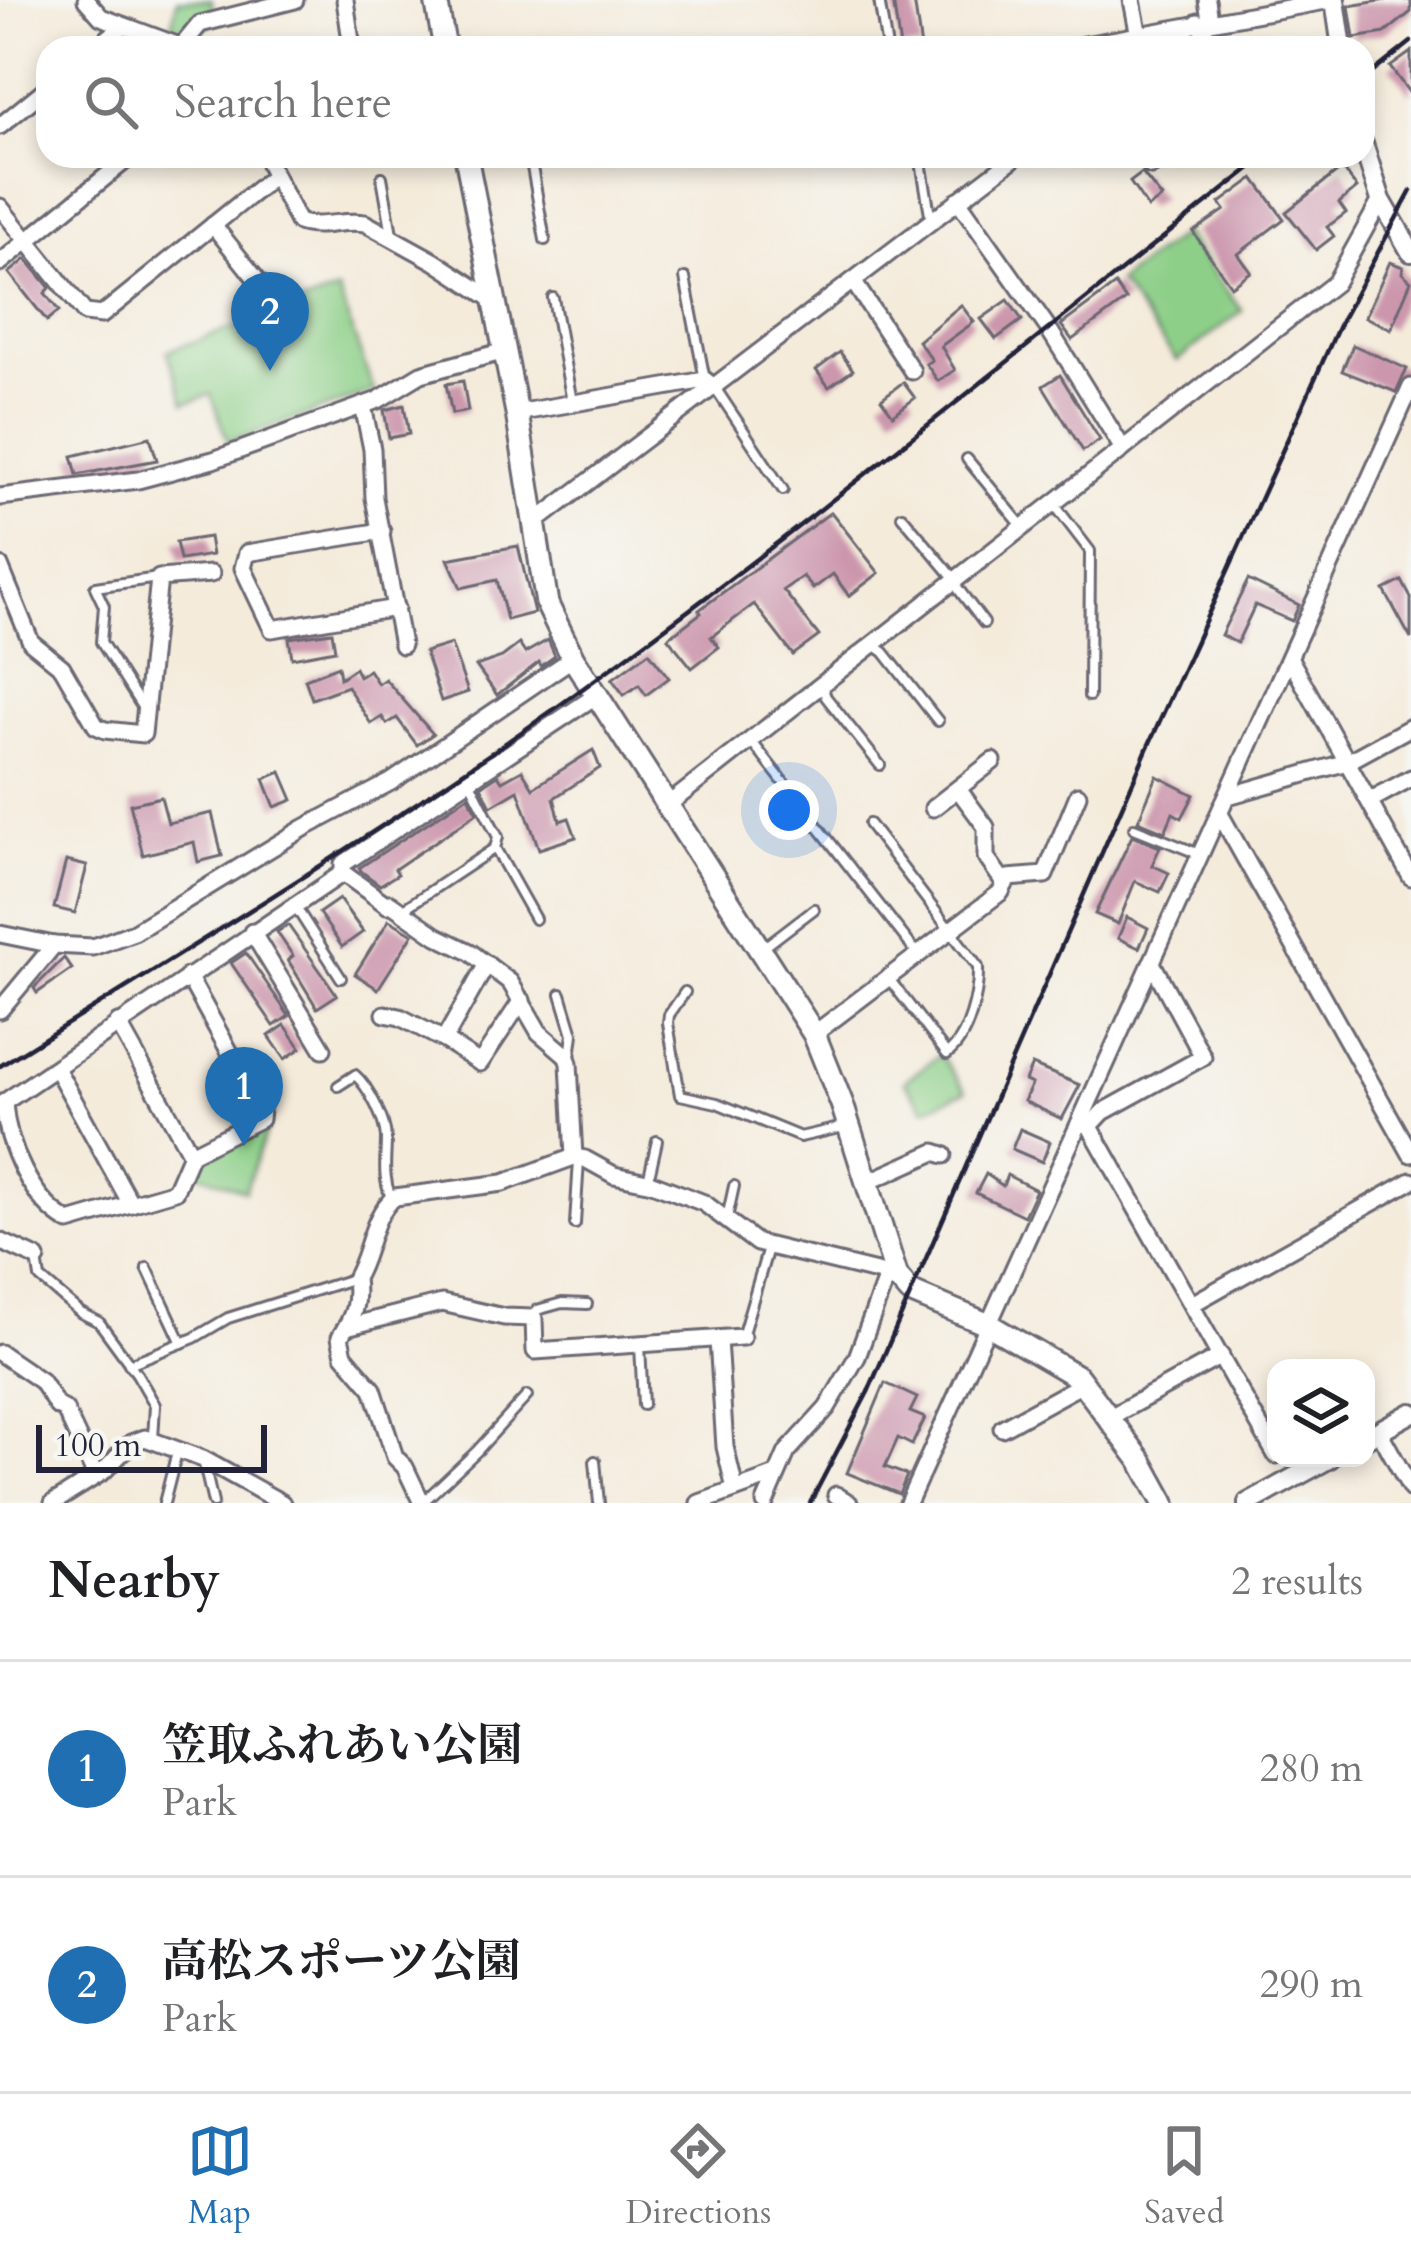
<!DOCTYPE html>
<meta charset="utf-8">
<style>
body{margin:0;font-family:Cardo,"Noto Serif JP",serif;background:#f6f6f6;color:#202124}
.controls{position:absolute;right:36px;bottom:36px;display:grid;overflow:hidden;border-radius:24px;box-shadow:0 6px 18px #0003}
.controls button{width:108px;height:108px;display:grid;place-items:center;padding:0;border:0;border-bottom:3px solid #e0e0e0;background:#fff;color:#202124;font:60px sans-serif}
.scale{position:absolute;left:36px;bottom:30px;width:231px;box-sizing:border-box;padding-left:12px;border:6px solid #22223b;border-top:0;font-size:33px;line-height:42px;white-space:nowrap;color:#22223b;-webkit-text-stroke:9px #f6f6f2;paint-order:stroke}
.you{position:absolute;left:789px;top:810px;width:42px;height:42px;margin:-30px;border:9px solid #fff;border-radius:50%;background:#1a73e8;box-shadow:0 0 0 18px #1a73e833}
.badge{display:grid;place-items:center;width:78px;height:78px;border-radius:50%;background:#1f6fb2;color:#fff;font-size:39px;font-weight:700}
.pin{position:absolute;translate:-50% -99px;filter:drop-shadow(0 3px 6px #0008)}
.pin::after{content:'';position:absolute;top:63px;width:42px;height:36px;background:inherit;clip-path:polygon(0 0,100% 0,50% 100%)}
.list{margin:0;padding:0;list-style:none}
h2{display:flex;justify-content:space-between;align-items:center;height:156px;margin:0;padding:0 48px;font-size:51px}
h2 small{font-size:39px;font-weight:400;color:#757577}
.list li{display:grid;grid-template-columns:78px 1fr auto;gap:36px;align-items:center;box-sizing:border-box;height:216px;padding:0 48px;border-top:3px solid #e0e0e0}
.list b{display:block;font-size:45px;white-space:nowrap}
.list p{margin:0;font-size:39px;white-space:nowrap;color:#757577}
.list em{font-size:39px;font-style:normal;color:#757577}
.icon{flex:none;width:66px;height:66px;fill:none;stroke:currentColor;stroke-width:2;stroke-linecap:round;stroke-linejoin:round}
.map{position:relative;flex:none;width:1411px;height:1503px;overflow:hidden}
.search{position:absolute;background:#fff;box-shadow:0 6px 18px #0003;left:36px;right:36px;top:36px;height:132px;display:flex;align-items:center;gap:30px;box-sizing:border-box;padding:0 42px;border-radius:36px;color:#757577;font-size:45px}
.sheet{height:588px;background:#fff}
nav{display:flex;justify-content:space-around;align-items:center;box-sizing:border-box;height:168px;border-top:3px solid #e0e0e0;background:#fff;font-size:33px;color:#757577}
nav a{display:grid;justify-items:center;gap:6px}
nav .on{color:#1f6fb2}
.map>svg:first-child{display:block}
.green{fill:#8dcf88;stroke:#587862;stroke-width:3}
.building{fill:#cc97ad}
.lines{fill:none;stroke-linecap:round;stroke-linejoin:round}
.service-casing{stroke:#6c6873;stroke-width:14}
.minor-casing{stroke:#6c6873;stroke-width:21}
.tertiary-casing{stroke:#6c6873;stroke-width:24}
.secondary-casing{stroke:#6c6873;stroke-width:27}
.service{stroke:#fff;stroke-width:8}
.minor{stroke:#fff;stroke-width:15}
.tertiary{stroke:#fff;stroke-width:18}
.secondary{stroke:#fff;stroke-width:21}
.rail{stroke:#22223b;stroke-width:4.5}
</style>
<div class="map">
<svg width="1411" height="1503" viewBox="0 0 1411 1503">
<rect width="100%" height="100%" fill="#f6f6f2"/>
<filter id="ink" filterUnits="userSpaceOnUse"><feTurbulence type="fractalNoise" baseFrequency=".00833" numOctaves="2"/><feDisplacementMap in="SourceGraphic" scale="24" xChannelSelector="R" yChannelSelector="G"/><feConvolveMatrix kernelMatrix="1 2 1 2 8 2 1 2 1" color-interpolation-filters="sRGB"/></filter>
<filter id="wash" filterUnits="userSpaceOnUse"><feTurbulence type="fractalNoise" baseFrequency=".004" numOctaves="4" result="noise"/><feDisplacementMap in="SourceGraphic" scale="48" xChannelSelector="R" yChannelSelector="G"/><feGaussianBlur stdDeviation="2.7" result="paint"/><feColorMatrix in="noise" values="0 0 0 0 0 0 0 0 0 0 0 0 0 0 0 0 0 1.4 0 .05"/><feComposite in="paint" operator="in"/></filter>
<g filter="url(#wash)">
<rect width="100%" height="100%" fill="#f4ebdb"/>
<g class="green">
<polygon points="177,0 211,0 216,20 181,47 168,42"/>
<polygon points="1183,233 1242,311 1177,361 1118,282"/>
<polygon points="338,291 374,391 228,442 211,394 185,403 167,351"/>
<polygon points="940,1055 966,1091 925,1109 904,1081"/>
<polygon points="269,1124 245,1191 193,1171 197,1160"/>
</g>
<g id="blocks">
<g class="building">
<polygon points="893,0 914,0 921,48 900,48"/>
<polygon points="1386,0 1411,0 1411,12 1385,33 1354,38 1349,6"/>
<polygon points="1411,52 1411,95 1390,67"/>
<polygon points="1342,168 1357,188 1339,203 1346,213 1327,227 1334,236 1316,250 1286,212"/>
<polygon points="1142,173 1162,198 1148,208 1130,182"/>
<polygon points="1254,178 1284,219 1238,254 1251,272 1231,286 1193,232 1225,210 1220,203"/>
<polygon points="26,259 50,288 45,293 59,311 47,321 9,273"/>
<polygon points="1390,262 1403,267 1402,273 1411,281 1391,329 1365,317"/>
<polygon points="1115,285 1126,300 1072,340 1061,325"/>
<polygon points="1008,300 1022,320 996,339 981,319"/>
<polygon points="961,305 974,322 941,346 955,370 938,381 926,364 932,360 918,341"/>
<polygon points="1353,345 1407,369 1396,392 1342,371"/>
<polygon points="840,352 853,370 829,387 816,370"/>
<polygon points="1060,375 1100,440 1083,451 1043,386"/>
<polygon points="463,381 468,411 452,414 446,384"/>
<polygon points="903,382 915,398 893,415 881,399"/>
<polygon points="404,405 409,434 389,438 384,410"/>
<polygon points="150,437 157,460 77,475 72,456"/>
<polygon points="831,512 879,573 849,596 833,574 813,589 803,576 783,590 819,636 793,655 754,604 711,637 719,647 692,668 668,638 701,613 699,610"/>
<polygon points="209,537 212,555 180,560 176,542"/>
<polygon points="518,546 534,613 507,620 497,580 461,588 448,559"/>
<polygon points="1248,580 1299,605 1292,621 1255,605 1237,643 1221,635"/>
<polygon points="1402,581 1411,598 1411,639 1384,590"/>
<polygon points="332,632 335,650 292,658 289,638"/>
<polygon points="548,640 555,656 541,666 539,662 497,695 476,666 502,657 519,644 525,653"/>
<polygon points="451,644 468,692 441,701 425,652"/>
<polygon points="649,652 669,678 646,695 639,685 624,695 612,679"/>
<polygon points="338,666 340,678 355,668 359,676 369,670 378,684 385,679 433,734 417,745 397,718 387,724 382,717 371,724 347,686 312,699 305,679"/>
<polygon points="593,750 600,768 554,798 560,821 569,818 576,837 539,849 518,790 491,806 481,786 498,775 502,781 522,770 533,788"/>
<polygon points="281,772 293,800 275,807 264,779"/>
<polygon points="1157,776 1194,795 1182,818 1173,813 1165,832 1138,821"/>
<polygon points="468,796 477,813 395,869 398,874 380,885 362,872 359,868"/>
<polygon points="161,797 168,823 212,813 222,856 198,862 194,842 143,855 130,804"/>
<polygon points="1132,836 1160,847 1152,865 1169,873 1160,892 1135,881 1118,924 1095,914"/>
<polygon points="66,861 87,866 75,913 54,908"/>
<polygon points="339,899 363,932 342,947 319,913"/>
<polygon points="1127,917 1148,928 1139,948 1118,938"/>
<polygon points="389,920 413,934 378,989 355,974"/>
<polygon points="288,925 337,995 317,1008 288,960 293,956 277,932"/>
<polygon points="246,953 289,1016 274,1026 231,963"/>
<polygon points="64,958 72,969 37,993 34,988"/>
<polygon points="285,1025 301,1048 285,1059 269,1036"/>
<polygon points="1032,1065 1080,1085 1062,1119 1024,1101 1032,1084 1025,1081"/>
<polygon points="1020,1129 1050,1142 1042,1162 1012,1149"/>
<polygon points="986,1174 1003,1186 1007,1175 1036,1190 1024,1216 976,1193"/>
<polygon points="885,1383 917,1398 910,1412 925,1418 912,1445 898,1438 885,1467 907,1475 899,1494 847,1473"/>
</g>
</g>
</g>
<g filter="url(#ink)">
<use href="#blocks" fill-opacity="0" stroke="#6c6873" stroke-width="3"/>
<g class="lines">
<g class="service-casing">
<g id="service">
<polyline points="879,0 887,48"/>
<polyline points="530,156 545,240"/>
<polyline points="920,156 931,220"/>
<polyline points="382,177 392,234"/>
<polyline points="685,278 705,380"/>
<polyline points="553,298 572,402"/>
<polyline points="716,389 783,490"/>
<polyline points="967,459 1023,527"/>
<polyline points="1054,504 1090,551 1089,696"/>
<polyline points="902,516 955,579"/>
<polyline points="953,582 984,623"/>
<polyline points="874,645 884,652 938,721"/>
<polyline points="822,686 826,697 880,765"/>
<polyline points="144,710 101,642 104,606 95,587 158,578"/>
<polyline points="752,742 916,952"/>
<path d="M869,824l109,143c1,26 -9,71 -31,87l-58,-75"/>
<polyline points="1134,828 1199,854"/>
<polyline points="495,848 535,919"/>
<polyline points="295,906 341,978"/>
<polyline points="402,910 495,848 498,837 470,782"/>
<polyline points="763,948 814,909"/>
<polyline points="685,992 669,1015 668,1023 680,1095 717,1103 800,1137 848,1126"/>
<polyline points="561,994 573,1034 570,1057"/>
<path d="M338,1086l17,-11c14,12 30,45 31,63 0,23 -4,37 5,60"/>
<polyline points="648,1181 657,1141"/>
<polyline points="727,1218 734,1186"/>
<polyline points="575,1224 579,1160"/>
<polyline points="37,1259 40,1278 81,1313 99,1322 137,1374 155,1405 153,1439"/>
<polyline points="147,1268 182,1343"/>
<polyline points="534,1316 537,1310 562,1303 587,1304"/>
<polyline points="742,1337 768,1248"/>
<polyline points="640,1345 643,1405"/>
<polyline points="129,1364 194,1338 228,1318 355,1278"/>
<polyline points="203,1460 213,1503"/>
<polyline points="595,1461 599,1503"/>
<polyline points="423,1502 477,1451 527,1396"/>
<polyline points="164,1503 177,1452"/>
</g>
</g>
<g class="minor-casing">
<g id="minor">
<polyline points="86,0 101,17 185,48"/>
<polyline points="345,0 352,48"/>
<polyline points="1132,0 1139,36"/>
<polyline points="1207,0 1210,20"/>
<polyline points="1198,22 1215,48"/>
<polyline points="181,47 200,24 295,0"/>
<polyline points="96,48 123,26"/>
<polyline points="1068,48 1331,0"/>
<polyline points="1157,48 1186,30"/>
<polyline points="0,126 48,87"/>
<path d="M265,156l33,66c22,8 44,-3 67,1l69,38 61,40"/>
<polyline points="1144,156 1151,166"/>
<polyline points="958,200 1048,328 1123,449"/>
<polyline points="0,207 85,313 102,315 274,176"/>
<polyline points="213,225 282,311"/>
<polyline points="0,263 131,156"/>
<polyline points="853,281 912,371"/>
<polyline points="363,406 372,449 374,498 402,645"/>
<polyline points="517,413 705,380 715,388"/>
<polyline points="0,497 138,480 213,460 378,400 421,374 505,351"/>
<polyline points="533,524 1017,156"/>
<polyline points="382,531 247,553 243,568 272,629 396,608"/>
<polyline points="0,566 31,642 62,667 96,726 105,730 143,734 159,578 211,574"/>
<polyline points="1290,659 1411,877"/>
<polyline points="958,789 986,827 986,857 1005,884"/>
<polyline points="1228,796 1347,762 1411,727"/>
<polyline points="1369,801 1411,778"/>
<polyline points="669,804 1335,283 1381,200"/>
<polyline points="933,808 993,761"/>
<polyline points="1220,814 1411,1154"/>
<polyline points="343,873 343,864 597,695"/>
<polyline points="252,932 323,1049"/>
<polyline points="0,934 54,945 93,947 134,932 304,828 391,782 573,658"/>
<polyline points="487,964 444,1040 480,1063 522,1000"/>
<polyline points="0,1010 54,945"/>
<polyline points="385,1014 400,1017 444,1040"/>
<polyline points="118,1023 191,1154"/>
<polyline points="814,1034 1001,892 1008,878 1045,875 1078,795"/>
<polyline points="56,1068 131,1204"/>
<path d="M4,1104c3,41 28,98 65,118l106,-31 16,-37 69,-35 1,-10 -73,-133"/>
<polyline points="0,1105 343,873 387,905 390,903 437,936 470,952 510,982 539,1032 566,1055 569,1063 574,1157"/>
<polyline points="1084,1116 1276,1455"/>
<polyline points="1090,1126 1103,1112 1203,1057 1152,963"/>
<polyline points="868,1182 935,1152 944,1155"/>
<polyline points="0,1241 37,1258"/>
<polyline points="1192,1304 1411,1181"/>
<polyline points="346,1327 442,1303 504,1317 534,1318 535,1351 742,1337"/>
<polyline points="718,1340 725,1447 735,1489"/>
<polyline points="0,1353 41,1381 57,1406 65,1410 96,1476"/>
<polyline points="1110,1417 1221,1356"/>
<polyline points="1002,1428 1084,1383"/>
<polyline points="1379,1431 1411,1489"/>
<polyline points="836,1495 849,1503"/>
<polyline points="53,1503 104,1471 131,1443 145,1438 203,1459 282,1503"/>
<path d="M422,1503l-17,-36 -10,-10 -22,-68 -29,-34 -4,-18c14,-22 18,-33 15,-59 15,-24 16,-63 40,-81l108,-14 71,-26 11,2 29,16 38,8 52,20 53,40 140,34"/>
<polyline points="699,1503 776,1475"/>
<polyline points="765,1503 787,1452 827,1408 857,1357 884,1284 897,1277"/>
<polyline points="908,1503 1411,387"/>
</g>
</g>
<g class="tertiary-casing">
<g id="tertiary">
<polyline points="1335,0 1342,48"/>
<polyline points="1363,144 1381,200 1411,252"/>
<polyline points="1366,1438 1411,1413"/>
<polyline points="1248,1503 1330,1458"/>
</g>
</g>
<g class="secondary-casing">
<g id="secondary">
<polyline points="436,0 445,48"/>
<polyline points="466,156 517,413 547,604 573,658 814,1034 842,1104 897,1277 910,1292 989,1325 1078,1377 1141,1461 1164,1503"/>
</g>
</g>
<use href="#service" class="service"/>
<use href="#minor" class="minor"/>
<use href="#tertiary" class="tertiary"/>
<use href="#secondary" class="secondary"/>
<g class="rail">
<polyline points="1363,80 1411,42"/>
<path d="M0,1066c187,-117 377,-231 557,-359 243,-174 474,-366 709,-551"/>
<polyline points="810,1503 868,1392 1147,749 1342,319 1411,191"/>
</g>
</g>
</g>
</svg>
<div class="controls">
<button><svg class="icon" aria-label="layers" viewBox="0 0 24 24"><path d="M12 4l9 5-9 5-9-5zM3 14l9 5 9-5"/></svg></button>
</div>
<div class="scale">100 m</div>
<div class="you"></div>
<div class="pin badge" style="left:244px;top:1146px">1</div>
<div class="pin badge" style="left:270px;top:371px">2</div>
<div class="search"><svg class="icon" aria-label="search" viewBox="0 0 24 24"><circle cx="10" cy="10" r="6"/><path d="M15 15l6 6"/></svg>Search here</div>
</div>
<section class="sheet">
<h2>Nearby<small>2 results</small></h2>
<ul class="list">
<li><span class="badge">1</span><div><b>笠取ふれあい公園</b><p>Park</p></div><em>280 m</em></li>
<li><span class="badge">2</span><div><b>高松スポーツ公園</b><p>Park</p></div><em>290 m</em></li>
</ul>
</section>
<nav>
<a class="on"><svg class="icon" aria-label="map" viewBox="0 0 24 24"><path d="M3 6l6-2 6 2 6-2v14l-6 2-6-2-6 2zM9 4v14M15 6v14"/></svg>Map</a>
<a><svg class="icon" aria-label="directions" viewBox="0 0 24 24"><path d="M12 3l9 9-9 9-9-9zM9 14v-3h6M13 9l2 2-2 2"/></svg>Directions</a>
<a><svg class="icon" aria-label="saved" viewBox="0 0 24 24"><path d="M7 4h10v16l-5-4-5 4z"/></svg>Saved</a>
</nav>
